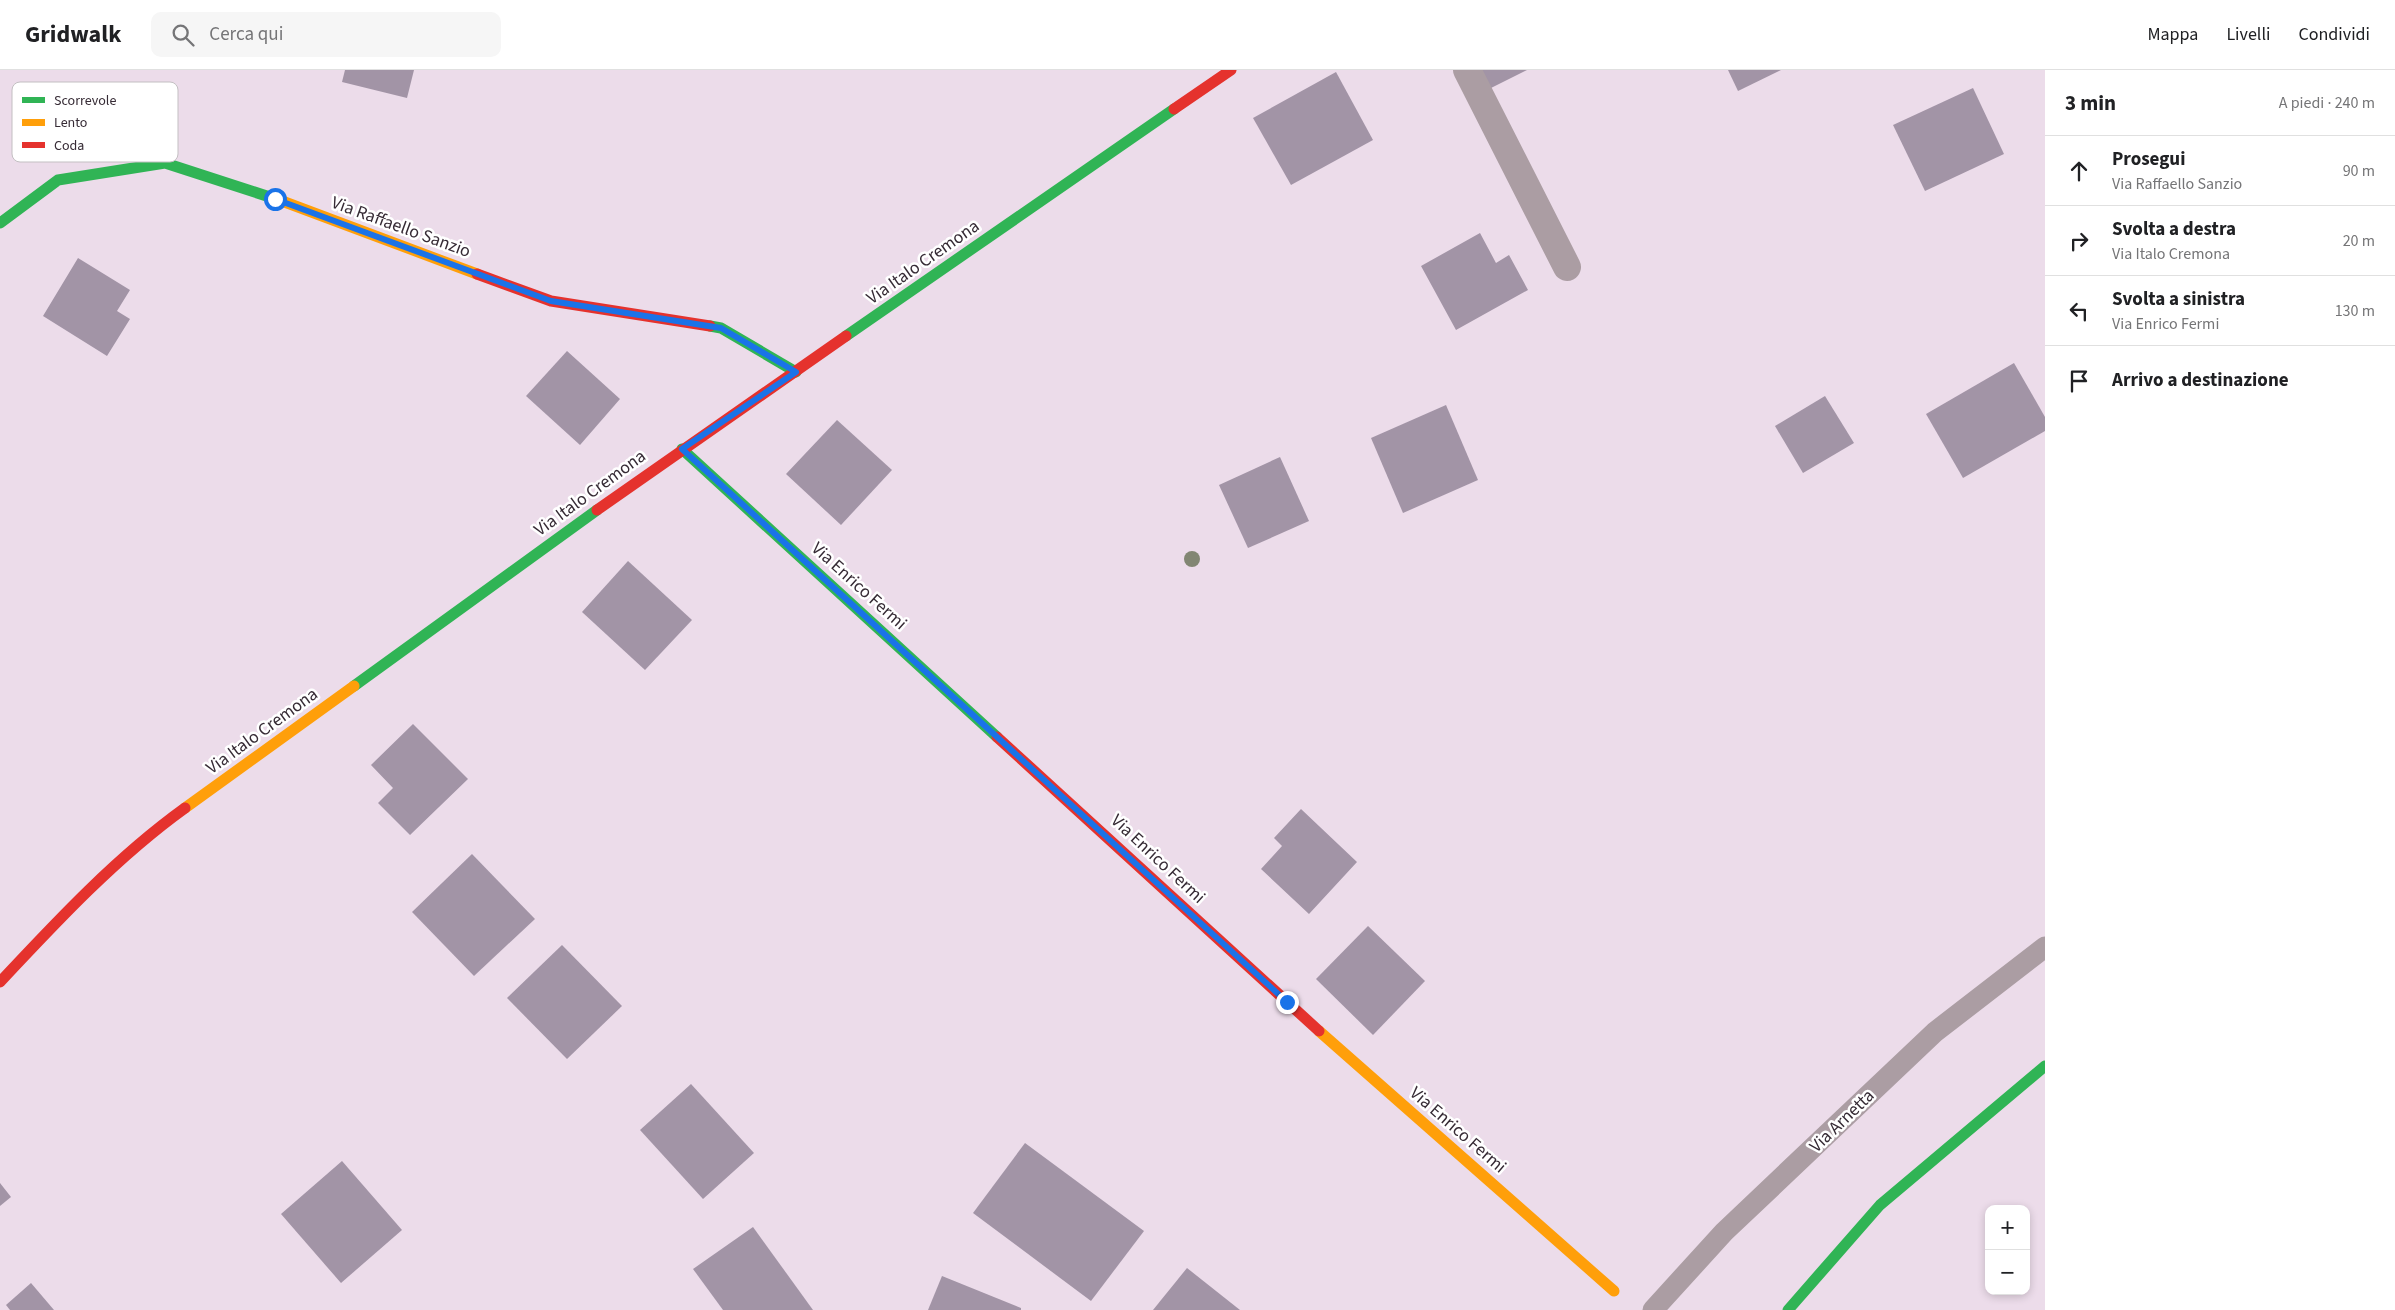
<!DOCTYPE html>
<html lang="it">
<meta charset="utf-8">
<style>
body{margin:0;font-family:"Source Sans 3",sans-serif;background:#f6f6f6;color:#202124}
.controls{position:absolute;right:15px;bottom:15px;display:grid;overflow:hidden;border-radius:10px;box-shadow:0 2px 8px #0003}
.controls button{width:45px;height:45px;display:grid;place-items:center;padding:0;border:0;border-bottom:1px solid #e0e0e0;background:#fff;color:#202124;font:25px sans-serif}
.stop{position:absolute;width:15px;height:15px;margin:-11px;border:4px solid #1a73e8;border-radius:50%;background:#fff}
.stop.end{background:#1a73e8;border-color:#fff;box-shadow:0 1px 5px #0008}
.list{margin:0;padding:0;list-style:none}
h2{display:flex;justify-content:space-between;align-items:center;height:65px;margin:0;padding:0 20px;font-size:21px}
h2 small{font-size:16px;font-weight:400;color:#757577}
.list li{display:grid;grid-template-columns:32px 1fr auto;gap:15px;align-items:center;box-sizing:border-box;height:70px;padding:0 20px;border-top:1px solid #e0e0e0}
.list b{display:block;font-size:19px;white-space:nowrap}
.list p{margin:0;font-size:16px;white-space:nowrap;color:#757577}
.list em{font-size:16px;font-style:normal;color:#757577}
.icon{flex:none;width:28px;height:28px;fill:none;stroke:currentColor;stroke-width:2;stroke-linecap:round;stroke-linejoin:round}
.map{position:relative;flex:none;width:2045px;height:1240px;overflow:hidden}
header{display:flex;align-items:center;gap:30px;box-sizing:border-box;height:70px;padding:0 25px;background:#fff;border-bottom:1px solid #e0e0e0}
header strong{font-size:24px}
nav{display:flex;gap:28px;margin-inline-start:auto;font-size:18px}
.search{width:350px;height:45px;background:#f6f6f6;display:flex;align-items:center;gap:12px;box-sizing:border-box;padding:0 18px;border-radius:10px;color:#757577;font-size:19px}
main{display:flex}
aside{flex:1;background:#fff}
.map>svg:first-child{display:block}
.building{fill:#a294a6}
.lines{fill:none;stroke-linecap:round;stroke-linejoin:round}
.lane{stroke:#ab9da3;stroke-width:21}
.street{stroke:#ab9da3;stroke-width:28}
.fast{stroke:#30b455;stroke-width:11}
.slow{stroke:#ff9f0a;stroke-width:11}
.jam{stroke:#e5322d;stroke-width:11}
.tree{fill:#828673}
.route{stroke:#1a73e8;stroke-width:6}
.labels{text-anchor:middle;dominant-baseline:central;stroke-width:5;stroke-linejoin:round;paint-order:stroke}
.street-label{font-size:18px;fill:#362b35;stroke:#fff}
.key{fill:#fff;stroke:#c3bfc2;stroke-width:1}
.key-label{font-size:14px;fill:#362b35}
</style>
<header>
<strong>Gridwalk</strong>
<div class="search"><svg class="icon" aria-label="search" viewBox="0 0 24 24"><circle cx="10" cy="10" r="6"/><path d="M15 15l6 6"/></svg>Cerca qui</div>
<nav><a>Mappa</a><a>Livelli</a><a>Condividi</a></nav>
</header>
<main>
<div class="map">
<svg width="2045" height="1240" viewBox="0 0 2045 1240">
<rect width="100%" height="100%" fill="#ecdcea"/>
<g class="building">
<polygon points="345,0 414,0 407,28 342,12"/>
<polygon points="1480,0 1527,0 1489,19"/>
<polygon points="1728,0 1781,0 1738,21"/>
<polygon points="1336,2 1373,70 1291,115 1253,48"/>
<polygon points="1973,18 2004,84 1925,121 1893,55"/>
<polygon points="1480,163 1496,193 1509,185 1528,220 1456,260 1421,196"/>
<polygon points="78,188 130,220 117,241 130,249 107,286 43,246"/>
<polygon points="567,281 620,329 580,375 526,326"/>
<polygon points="2014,293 2045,347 2045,361 1963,408 1926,344"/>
<polygon points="1825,326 1854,373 1803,403 1775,356"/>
<polygon points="1446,335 1478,410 1403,443 1371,368"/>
<polygon points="837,350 892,400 841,455 786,404"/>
<polygon points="1280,387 1309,451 1248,478 1219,415"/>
<polygon points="628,491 692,550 645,600 582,542"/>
<polygon points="413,654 468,709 410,765 378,733 393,718 371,695"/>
<polygon points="1301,739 1357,792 1309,844 1261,799 1282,776 1274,768"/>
<polygon points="472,784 535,849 474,906 412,842"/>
<polygon points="1368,856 1425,911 1373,965 1316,909"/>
<polygon points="562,875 622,936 567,989 507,928"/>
<polygon points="691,1014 754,1083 703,1129 640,1060"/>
<polygon points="1025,1073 1144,1161 1091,1231 973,1143"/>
<polygon points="342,1091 402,1160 341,1213 281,1144"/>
<polygon points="0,1113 11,1127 0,1136"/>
<polygon points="753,1157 813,1240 723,1240 693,1199"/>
<polygon points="1187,1198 1240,1240 1153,1240"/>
<polygon points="942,1206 1021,1238 1021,1240 928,1240"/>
<polygon points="31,1213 54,1240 10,1240 6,1235"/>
</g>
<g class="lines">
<polyline class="lane" points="1653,1240 1724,1162 1935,962 2045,877"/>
<polyline class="street" points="1467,0 1567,197"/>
<g class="fast">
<polyline points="0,153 58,110 165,93 282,131"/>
<polyline points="710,256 721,258 796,302"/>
<polyline points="846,266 1174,39"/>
<polyline points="682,379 997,667"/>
<polyline points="354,616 597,440"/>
<polyline points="1788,1240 1880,1135 2045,996"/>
</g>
<g class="slow">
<polyline points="282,131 477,204"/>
<polyline points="185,738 354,616"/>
<polyline points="1319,961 1614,1221"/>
</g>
<g class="jam">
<polyline points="1174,39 1231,0"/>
<polyline points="477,204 551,231 710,256"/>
<polyline points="597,440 846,266"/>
<polyline points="997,667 1319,961"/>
<path d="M0,912c58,-62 117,-125 185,-174"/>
</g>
</g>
<circle class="tree" cx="1192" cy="489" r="8"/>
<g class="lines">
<polyline class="route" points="275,129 551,231 721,258 796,302 682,379 1287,932"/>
</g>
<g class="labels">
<g class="street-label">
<text transform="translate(401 157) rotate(20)">Via Raffaello Sanzio</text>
<text transform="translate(923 192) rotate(-35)">Via Italo Cremona</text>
<text transform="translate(590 423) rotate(-36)">Via Italo Cremona</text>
<text transform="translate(859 516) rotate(42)">Via Enrico Fermi</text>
<text transform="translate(262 661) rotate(-36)">Via Italo Cremona</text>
<text transform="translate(1158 789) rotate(43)">Via Enrico Fermi</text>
<text transform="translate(1842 1051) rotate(-44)">Via Arnetta</text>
<text transform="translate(1458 1060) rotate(41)">Via Enrico Fermi</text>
</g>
</g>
<rect x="12" y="12" width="166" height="80" rx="8" class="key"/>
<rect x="22" y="27" width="23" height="6" fill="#30b455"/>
<rect x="22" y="49" width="23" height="7" fill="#ff9f0a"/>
<rect x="22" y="72" width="23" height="6" fill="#e5322d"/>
<g class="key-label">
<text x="54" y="35">Scorrevole</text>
<text x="54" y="57">Lento</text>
<text x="54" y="80">Coda</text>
</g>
</svg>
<div class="controls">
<button>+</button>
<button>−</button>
</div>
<div class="stop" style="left:275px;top:129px"></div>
<div class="stop end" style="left:1287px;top:932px"></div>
</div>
<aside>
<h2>3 min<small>A piedi · 240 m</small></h2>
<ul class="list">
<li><svg class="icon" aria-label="ahead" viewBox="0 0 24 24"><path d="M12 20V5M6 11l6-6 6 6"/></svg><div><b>Prosegui</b><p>Via Raffaello Sanzio</p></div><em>90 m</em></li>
<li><svg class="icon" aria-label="right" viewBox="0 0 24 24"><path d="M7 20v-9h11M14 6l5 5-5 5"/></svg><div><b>Svolta a destra</b><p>Via Italo Cremona</p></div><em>20 m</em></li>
<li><svg class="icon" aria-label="left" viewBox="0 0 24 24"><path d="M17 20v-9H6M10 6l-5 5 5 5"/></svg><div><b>Svolta a sinistra</b><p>Via Enrico Fermi</p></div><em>130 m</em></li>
<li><svg class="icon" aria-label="arrive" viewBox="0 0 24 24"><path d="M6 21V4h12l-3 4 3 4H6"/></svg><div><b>Arrivo a destinazione</b></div></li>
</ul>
</aside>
</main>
